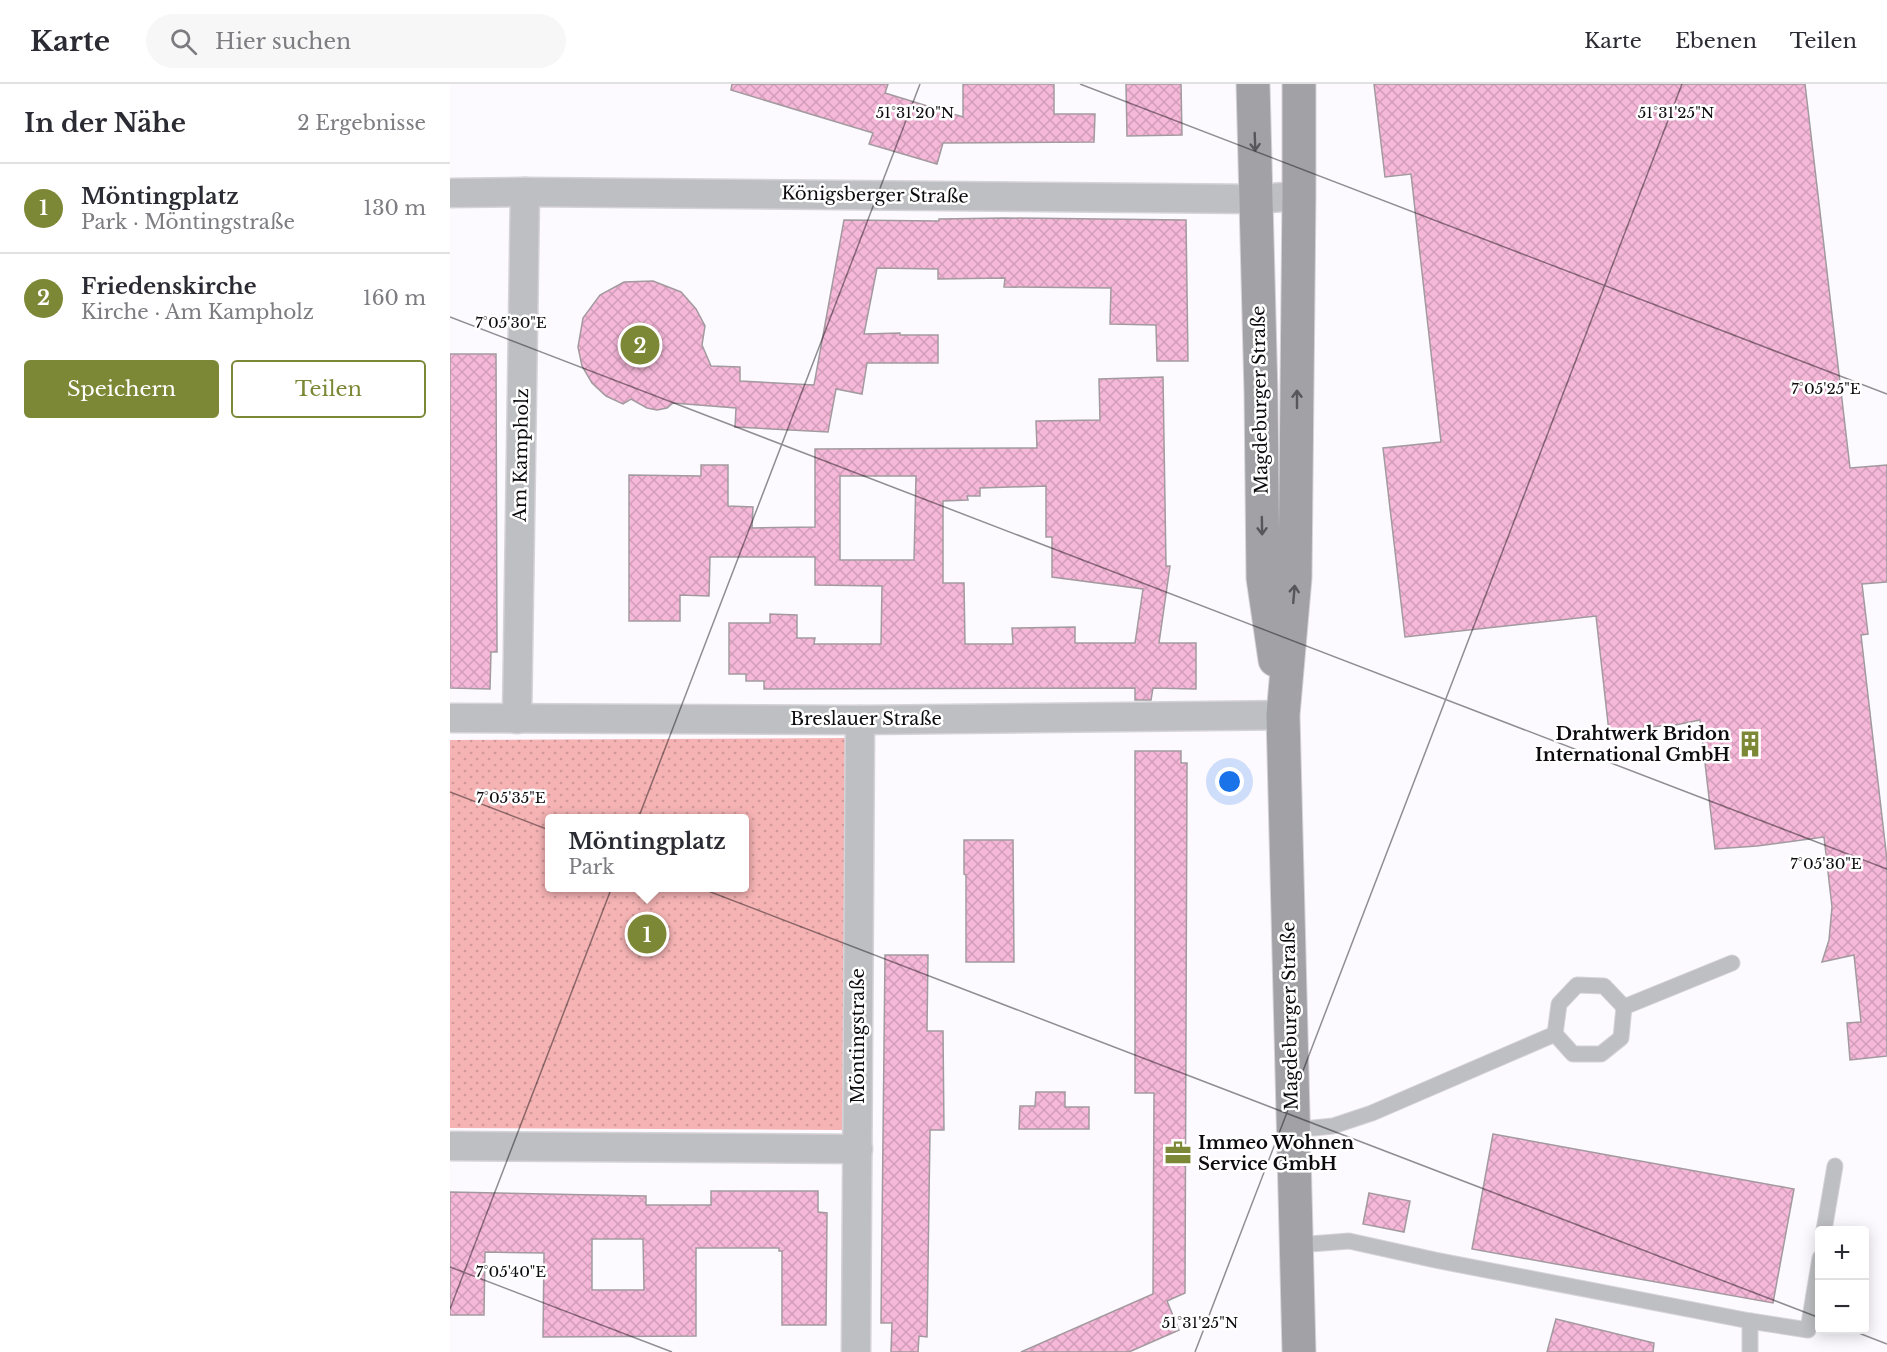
<!DOCTYPE html>
<html lang="de">
<meta charset="utf-8">
<style>
body{margin:0;font-family:"Libre Baskerville",serif;background:#f7f7f7;color:#2b2b33}
.controls{position:absolute;right:18px;bottom:18px;display:grid;overflow:hidden;border-radius:6px;box-shadow:0 3px 15px #0003}
.controls button{width:54px;height:54px;display:grid;place-items:center;padding:0;border:0;border-bottom:2px solid #e1e1e2;background:#fff;color:#2b2b33;font:30px sans-serif}
.you{position:absolute;left:780px;top:698px;width:21px;height:21px;margin:-15px;border:4px solid #fff;border-radius:50%;background:#1a73e8;box-shadow:0 0 0 9px #1a73e833}
.badge{display:grid;place-items:center;width:39px;height:39px;border-radius:50%;background:#7c8835;color:#fff;font-size:20px;font-weight:700}
.pin{position:absolute;translate:-50% -50%;border:3px solid #fff;box-shadow:0 2px 6px #0006}
.popup{position:absolute;left:95px;top:730px;width:204px;height:78px;box-sizing:border-box;display:grid;place-content:center;border-radius:6px;background:#fff;filter:drop-shadow(0 2px 4px #0005);font-size:20px;white-space:nowrap;color:#7c7c81}
.popup b{font-size:22px;color:#2b2b33}
.popup::after{content:'';position:absolute;left:50%;top:100%;margin-left:-12px;border:12px solid transparent;border-top-color:#fff}
.list{margin:0;padding:0;list-style:none}
h2{display:flex;justify-content:space-between;align-items:center;height:78px;margin:0;padding:0 24px;font-size:26px}
h2 small{font-size:20px;font-weight:400;color:#7c7c81}
.list li{display:grid;grid-template-columns:39px 1fr auto;gap:18px;align-items:center;box-sizing:border-box;height:90px;padding:0 24px;border-top:2px solid #e1e1e2}
.list b{display:block;font-size:22px;white-space:nowrap}
.list p{margin:0;font-size:20px;white-space:nowrap;color:#7c7c81}
.list em{font-size:20px;font-style:normal;color:#7c7c81}
.actions{display:flex;gap:12px;padding:18px 24px}
.actions a{flex:1;padding:14px 0;border:2px solid #7c8835;border-radius:6px;text-align:center;font-size:21px;color:#7c8835}
.actions .main{background:#7c8835;color:#fff}
.icon{flex:none;width:33px;height:33px;fill:none;stroke:currentColor;stroke-width:2;stroke-linecap:round;stroke-linejoin:round}
.map{position:relative;flex:none;width:1437px;height:1268px;overflow:hidden}
header{display:flex;align-items:center;gap:36px;box-sizing:border-box;height:84px;padding:0 30px;background:#fff;border-bottom:2px solid #e1e1e2}
header strong{font-size:28px}
nav{display:flex;gap:33px;margin-inline-start:auto;font-size:21px}
.search{width:420px;height:54px;background:#f7f7f7;display:flex;align-items:center;gap:15px;box-sizing:border-box;padding:0 21px;border-radius:33px;color:#7c7c81;font-size:22px}
main{display:flex}
aside{flex:1;background:#fff}
.map>svg:first-child{display:block}
.green{fill:url(#green-dots);fill-rule:evenodd}
.building{fill:url(#building-cross-hatch);stroke:#a29a9e;stroke-width:1.5;fill-rule:evenodd}
.lines{fill:none;stroke-linecap:round;stroke-linejoin:round}
.lane-casing{stroke:#d6d3d8;stroke-width:17}
.street-casing{stroke:#d6d3d8;stroke-width:31}
.secondary-casing{stroke:#d6d3d8;stroke-width:35}
.lane{stroke:#bebfc2;stroke-width:15}
.street{stroke:#bebfc2;stroke-width:28}
.secondary{stroke:#a1a1a6;stroke-width:33}
.oneway{stroke:#57565a}
.ticks{fill:none;stroke:#0d0b0e;stroke-width:1.5;stroke-opacity:0.45}
.labels{text-anchor:middle;dominant-baseline:central;stroke-width:5;stroke-linejoin:round;paint-order:stroke}
.street-label{font-size:18px;fill:#0d0b0e;stroke:#fff}
.poi-label{font-size:18px;font-weight:bold;fill:#0d0b0e;stroke:#fff;text-anchor:end}
.ticks-label{font-size:15px;text-anchor:middle;fill:#0d0b0e;stroke:#fff;stroke-width:5;stroke-linejoin:round;paint-order:stroke}
</style>
<header>
<strong>Karte</strong>
<div class="search"><svg class="icon" aria-label="search" viewBox="0 0 24 24"><circle cx="10" cy="10" r="6"/><path d="M15 15l6 6"/></svg>Hier suchen</div>
<nav><a>Karte</a><a>Ebenen</a><a>Teilen</a></nav>
</header>
<main>
<aside>
<h2>In der Nähe<small>2 Ergebnisse</small></h2>
<ul class="list">
<li><span class="badge">1</span><div><b>Möntingplatz</b><p>Park · Möntingstraße</p></div><em>130 m</em></li>
<li><span class="badge">2</span><div><b>Friedenskirche</b><p>Kirche · Am Kampholz</p></div><em>160 m</em></li>
</ul>
<div class="actions"><a class="main">Speichern</a><a>Teilen</a></div>
</aside>
<div class="map">
<svg width="1437" height="1268" viewBox="0 0 1437 1268">
<defs>
<pattern id="green-dots" width="8" height="8" patternUnits="userSpaceOnUse" patternTransform="scale(1.5)"><rect width="8" height="8" fill="#f5b3b4"/><path d="M2 2h.1M6 6h.1" fill="none" stroke="#d1999a" stroke-width="1.8" stroke-linecap="round"/></pattern>
<pattern id="building-cross-hatch" width="8" height="8" patternUnits="userSpaceOnUse" patternTransform="scale(1.5)"><rect width="8" height="8" fill="#f6b8d9"/><path d="M0 0l8 8M0 8l8-8" fill="none" stroke="#d29db9"/></pattern>
</defs>
<rect width="100%" height="100%" fill="#fcf9ff"/>
<path class="green" d="M395,654l-2,392 -393,-2v-388zM294,734v70h-194v-70z"/>
<g class="building">
<polygon points="282,0 438,0 435,9 513,33 513,0 604,0 604,30 645,30 644,58 493,59 487,80 419,60 423,49 281,6"/>
<polygon points="676,0 731,0 732,51 677,52"/>
<polygon points="924,0 1355,0 1400,384 1437,381 1437,498 1412,500 1418,550 1411,551 1437,776 1437,972 1400,976 1397,939 1411,938 1404,871 1372,878 1379,856 1382,823 1374,753 1307,762 1265,765 1250,636 1216,643 1215,641 1193,645 1159,648 1146,532 955,553 933,364 991,358 961,90 935,93"/>
<polygon points="555,134 736,136 738,277 707,277 706,241 660,240 661,204 554,203 555,194 488,195 488,185 427,184 414,250 450,249 450,251 488,251 488,279 417,279 412,310 386,305 378,348 285,343 286,324 223,319 217,324 207,326 197,324 181,315 173,320 156,312 142,299 132,282 128,263 133,234 150,211 174,198 203,197 231,208 246,225 255,242 252,261 261,282 290,283 290,297 364,301 394,136 489,137 489,135"/>
<polygon points="0,270 46,270 47,568 41,568 40,605 0,604"/>
<path d="M713,293l3,189h4l-11,77h37v46l-43,-1 -2,12h-16v-12l-371,1v-8h-18v-7h-17v-51h41v-9l27,1v23h18l-1,6h67l1,-58 -67,-1v-28h-105l-1,39 -29,-1v26h-51v-146l72,1v-11h27v41l25,1 -1,21 63,-1v-78l222,-1 -1,-27 64,-1 -1,-41zM390,392h76l-2,84h-74zM596,402v51h6v40l91,12 -8,54h-60v-16l-63,1 1,16h-48l-1,-61h-21v-82l25,-1 -1,-4h13v-8z"/>
<polygon points="685,667 731,667 731,679 737,679 735,1209 717,1217 729,1246 679,1268 571,1268 703,1210 704,1009 685,1009"/>
<polygon points="514,756 563,756 564,878 516,878 516,791 514,790"/>
<polygon points="435,871 478,871 477,947 493,947 494,1046 480,1046 477,1253 469,1252 468,1268 441,1268 442,1239 431,1239"/>
<polygon points="586,1008 615,1008 615,1023 639,1023 639,1045 569,1045 570,1022 585,1022"/>
<polygon points="1043,1050 1344,1105 1323,1219 1022,1165"/>
<path d="M261,1107h107v21l9,1 -1,112h-44v-74h-3v-3h-83v88l-153,1 1,-84 -59,-1 -1,63h-34v-123l196,4v9h65zM142,1155h51l1,51h-52z"/>
<polygon points="919,1109 960,1117 954,1148 913,1140"/>
<polygon points="1106,1235 1204,1259 1203,1268 1097,1268"/>
</g>
<g class="lines">
<g class="lane-casing">
<g id="lane">
<polygon points="1127,901 1154,902 1174,923 1171,954 1151,970 1123,970 1105,950 1109,920"/>
<polyline points="1174,923 1282,879"/>
<polyline points="843,1046 883,1042 922,1029 1105,950"/>
<polyline points="1374,1146 1385,1082"/>
<polyline points="847,1161 899,1157 985,1176 1300,1237 1358,1246 1370,1174"/>
<polyline points="1300,1268 1300,1237"/>
</g>
</g>
<g class="street-casing">
<g id="street">
<polyline points="0,109 75,108 807,115 849,112"/>
<polyline points="0,634 410,636 833,631"/>
<polyline points="67,635 75,108"/>
<polyline points="0,1062 408,1065"/>
<polyline points="406,1268 410,636"/>
</g>
</g>
<g class="secondary-casing">
<g id="secondary">
<polyline points="803,0 811,310 813,494 825,576"/>
<polyline points="849,0 849,112 845,494 833,631 849,1268"/>
</g>
</g>
<use href="#lane" class="lane"/>
<use href="#street" class="street"/>
<use href="#secondary" class="secondary"/>
</g>
<defs><path id="oneway-shaft" d="M-6 0H5M1.5-3L5.5 0L1.5 3" fill="none" stroke-width="1.6" stroke-linecap="round" stroke-linejoin="round" transform="scale(1.5)"/></defs>
<g class="oneway">
<use href="#oneway-shaft" transform="translate(805 58) rotate(88)"/>
<use href="#oneway-shaft" transform="translate(847 315) rotate(-90)"/>
<use href="#oneway-shaft" transform="translate(812 442) rotate(89)"/>
<use href="#oneway-shaft" transform="translate(844 510) rotate(-85)"/>
</g>
<path class="ticks" d="M630,0l807,310M0,233l1437,552M0,708l1370,526M0,1183l222,85M0,1225l470,-1225M1401,1246l36,14M745,1268l487,-1268"/>
<defs>
<g id="building-bare" transform="scale(2.07)"><path d="M-4-6H4V6H1V3H-1V6H-4ZM-2.5-4.3h1.7v1.8h-1.7ZM.8-4.3h1.7v1.8H.8ZM-2.5-1h1.7V.8h-1.7ZM.8-1h1.7V.8H.8Z" fill="#7c8835" stroke="#fff" stroke-width="2.5" paint-order="stroke"/></g>
<g id="office-bare" transform="scale(2.07)"><path d="M-6-3h4V-5.5h4V-3h4V5H-6ZM-1-4.5V-3h2v-1.5ZM-6 0V1H6V0Z" fill="#7c8835" stroke="#fff" stroke-width="2.5" paint-order="stroke"/></g>
</defs>
<g fill-rule="evenodd">
<use href="#building-bare" x="1300" y="660"/>
<use href="#office-bare" x="728" y="1069"/>
</g>
<g class="labels">
<g class="street-label">
<text transform="translate(425 111) rotate(1)">Königsberger Straße</text>
<text transform="translate(810 316) rotate(-91)">Magdeburger Straße</text>
<text transform="translate(71 371) rotate(-89)">Am Kampholz</text>
<text x="416" y="635">Breslauer Straße</text>
<text transform="translate(840 932) rotate(-91)">Magdeburger Straße</text>
<text transform="translate(408 952) rotate(-90)">Möntingstraße</text>
</g>
<g class="poi-label">
<text x="1280" y="650">Drahtwerk Bridon<tspan x="1280" dy="21">International GmbH</tspan></text>
<text x="748" y="1059" text-anchor="start">Immeo Wohnen<tspan x="748" dy="21">Service GmbH</tspan></text>
</g>
</g>
<g class="ticks-label">
<text x="465" y="34">51°31'20"N</text>
<text x="1226" y="34">51°31'25"N</text>
<text x="61" y="244">7°05'30"E</text>
<text x="1376" y="310">7°05'25"E</text>
<text x="61" y="719">7°05'35"E</text>
<text x="1376" y="785">7°05'30"E</text>
<text x="61" y="1193">7°05'40"E</text>
<text x="750" y="1244">51°31'25"N</text>
</g>
</svg>
<div class="controls">
<button>+</button>
<button>−</button>
</div>
<div class="you"></div>
<div class="pin badge" style="left:197px;top:850px">1</div>
<div class="popup"><b>Möntingplatz</b>Park</div>
<div class="pin badge" style="left:190px;top:261px">2</div>
</div>
</main>
